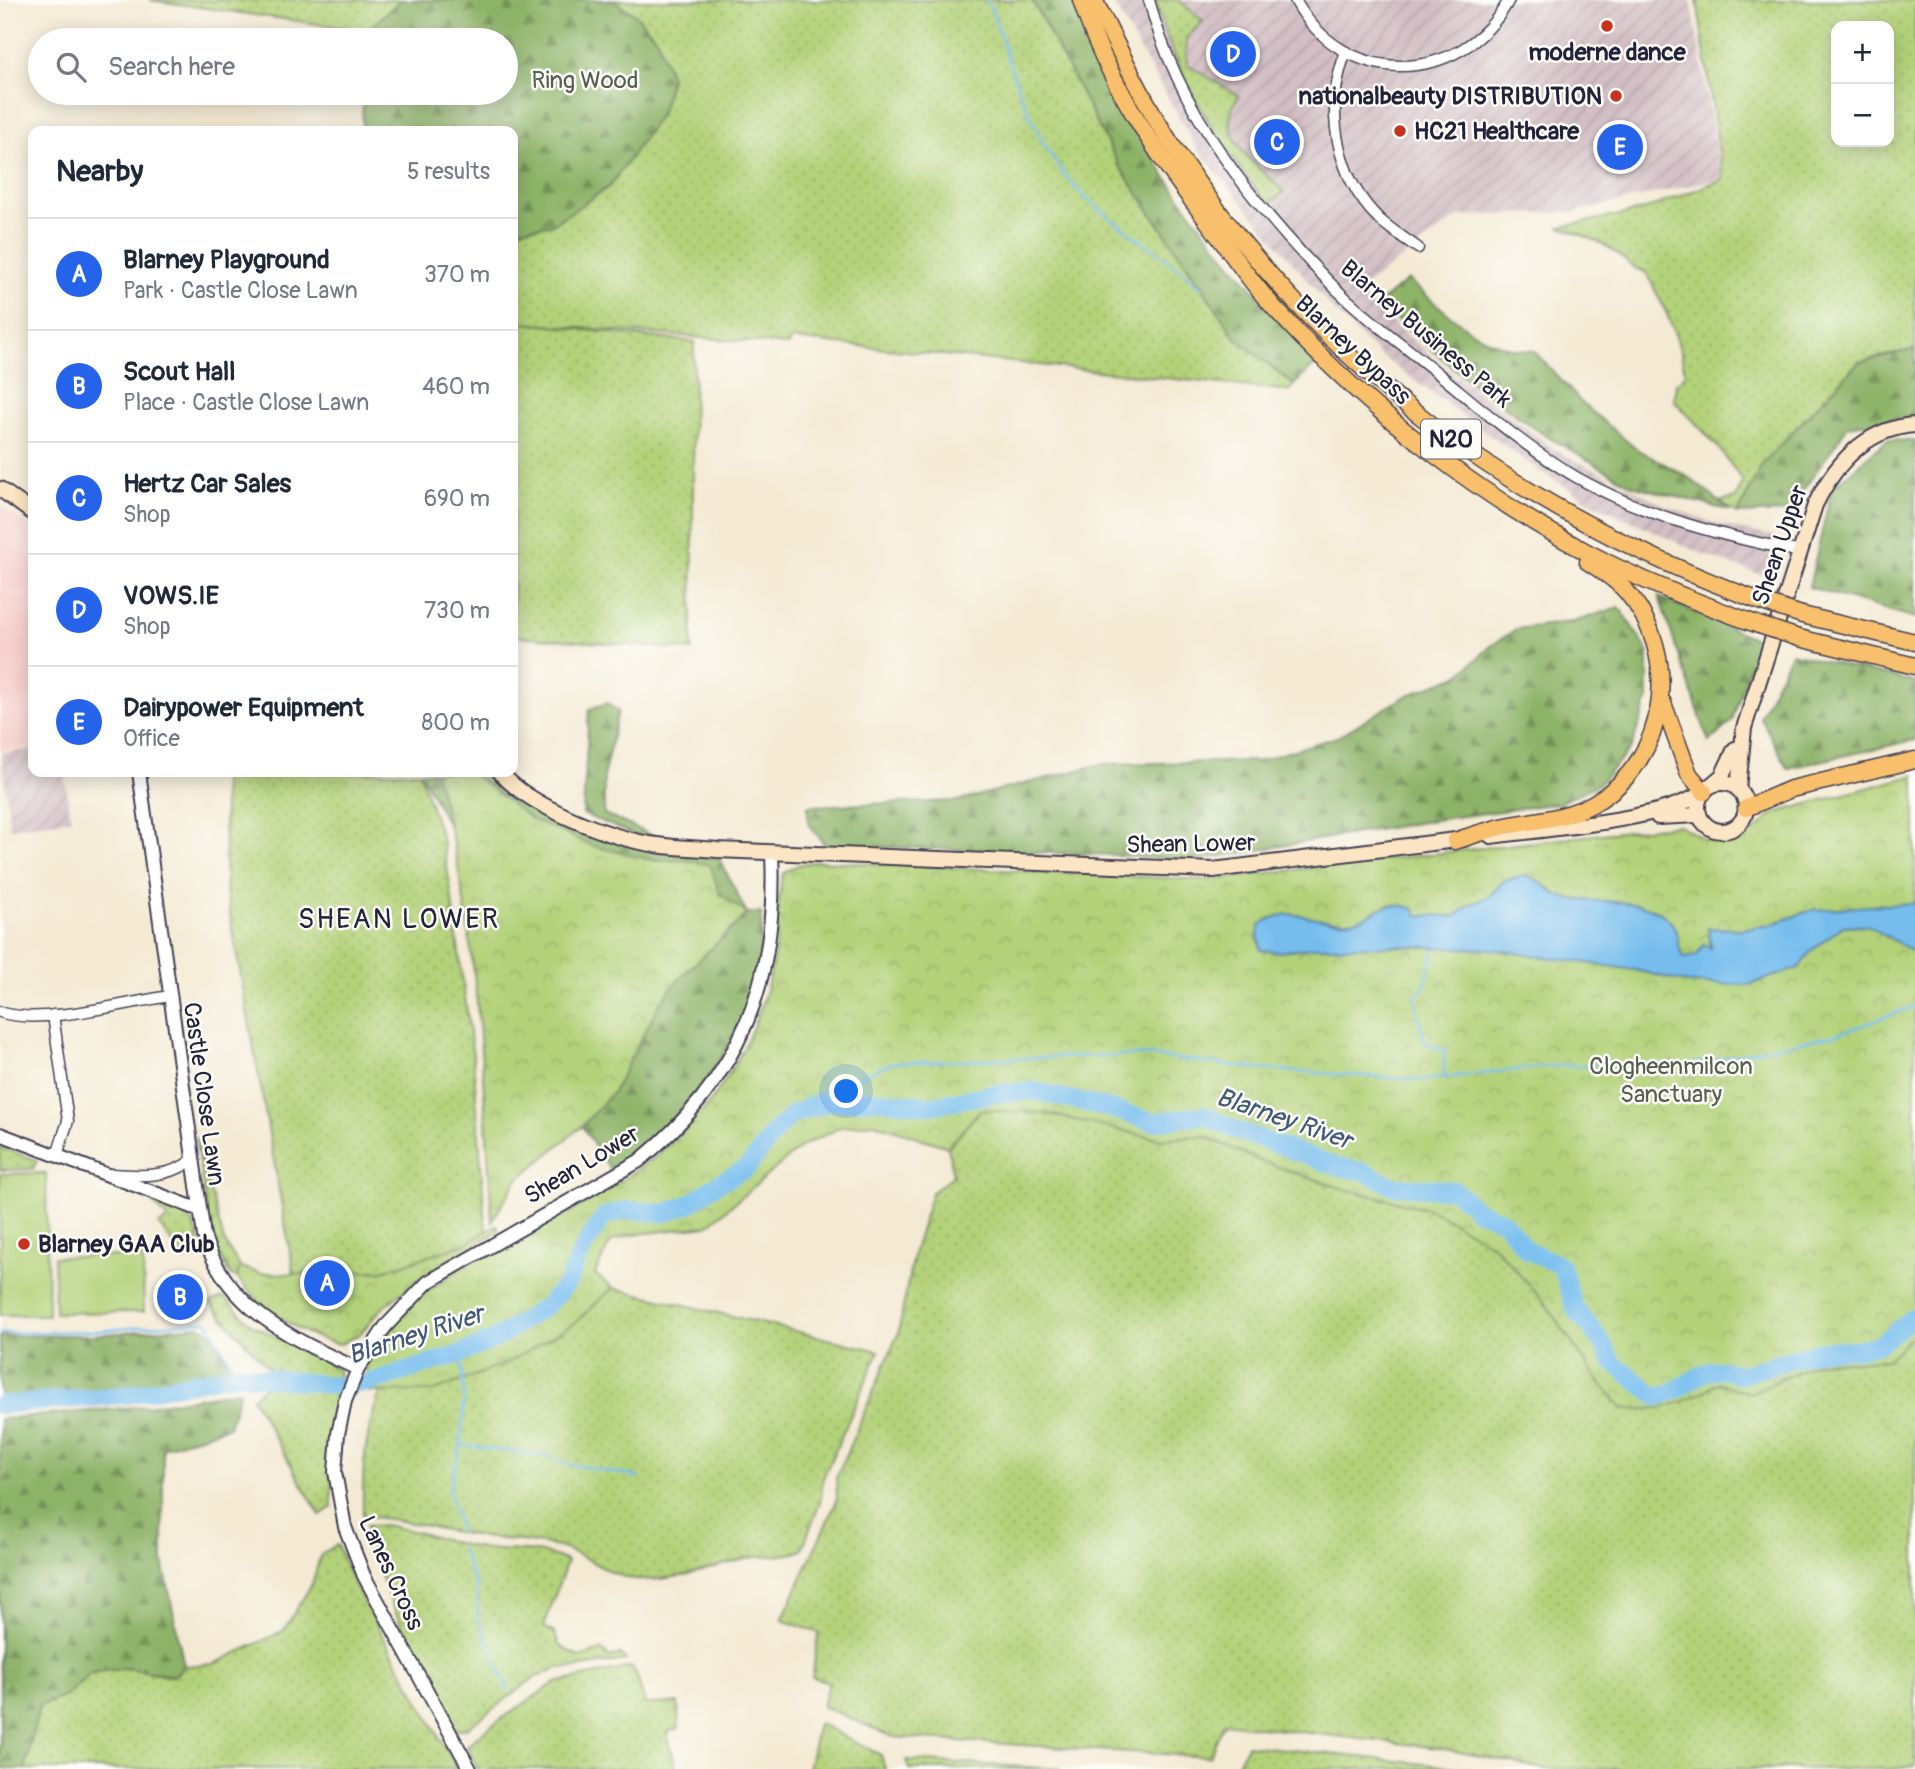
<!DOCTYPE html>
<meta charset="utf-8">
<style>
body{margin:0;font-family:Pangolin,sans-serif;background:#f2f2f3;color:#1f2937}
.controls{position:absolute;right:21px;top:21px;display:grid;overflow:hidden;border-radius:14px;box-shadow:0 4px 18px #0003}
.controls button{width:63px;height:63px;display:grid;place-items:center;padding:0;border:0;border-bottom:2px solid #e0e1e3;background:#fff;color:#1f2937;font:35px sans-serif}
.you{position:absolute;left:847px;top:1092px;width:24px;height:24px;margin:-18px;border:5px solid #fff;border-radius:50%;background:#1a73e8;box-shadow:0 0 0 10px #1a73e833}
.badge{display:grid;place-items:center;width:46px;height:46px;border-radius:50%;background:#2563eb;color:#fff;font-size:23px;font-weight:700}
.pin{position:absolute;translate:-50% -50%;border:4px solid #fff;box-shadow:0 2px 7px #0006}
.list{margin:0;padding:0;list-style:none}
h2{display:flex;justify-content:space-between;align-items:center;height:91px;margin:0;padding:0 28px;font-size:30px}
h2 small{font-size:23px;font-weight:400;color:#747a83}
.list li{display:grid;grid-template-columns:46px 1fr auto;gap:21px;align-items:center;box-sizing:border-box;height:112px;padding:0 28px;border-top:2px solid #e0e1e3}
.list b{display:block;font-size:26px;white-space:nowrap}
.list p{margin:0;font-size:23px;white-space:nowrap;color:#747a83}
.list em{font-size:23px;font-style:normal;color:#747a83}
.icon{flex:none;width:38px;height:38px;fill:none;stroke:currentColor;stroke-width:2;stroke-linecap:round;stroke-linejoin:round}
.map{position:relative;flex:none;width:1915px;height:1769px;overflow:hidden}
.search{position:absolute;background:#fff;box-shadow:0 4px 18px #0003;left:28px;top:28px;width:490px;height:77px;display:flex;align-items:center;gap:18px;box-sizing:border-box;padding:0 24px;border-radius:38px;color:#747a83;font-size:26px}
.panel{position:absolute;background:#fff;box-shadow:0 4px 18px #0003;left:28px;top:126px;width:490px;height:651px;border-radius:14px}
.map>svg:first-child{display:block}
.built{fill:#f7d0ce}
.industrial{fill:url(#industrial-furrows)}
.grass{fill:url(#grass-dots);stroke:#6a7a5a;stroke-width:2;fill-rule:evenodd}
.forest{fill:url(#forest-firs);stroke:#586a52;stroke-width:2}
.park{fill:url(#park-crowns);stroke:#6a7a5a;stroke-width:2}
.pitch{fill:#b2d178;stroke:#6a7a5a;stroke-width:2}
.water{fill:#76bdee;stroke:#4c7094;stroke-width:2}
.lines{fill:none;stroke-linecap:round;stroke-linejoin:round}
.stream{stroke:#76bdee;stroke-width:2.5}
.river{stroke:#76bdee;stroke-width:18}
.minor-casing{stroke:#424052;stroke-width:13}
.tertiary-casing{stroke:#424052;stroke-width:16}
.secondary-casing{stroke:#424052;stroke-width:18}
.trunk-casing{stroke:#424052;stroke-width:19}
.minor{stroke:#fff;stroke-width:10}
.tertiary{stroke:#fff;stroke-width:12}
.secondary{stroke:#fce5c4;stroke-width:14}
.trunk{stroke:#f8bf6c;stroke-width:16}
.trunk-bridge-casing{stroke:#424052;stroke-width:19;stroke-linecap:butt}
.trunk-bridge{stroke:#f8bf6c;stroke-width:16}
.poi-dot{fill:#c8321e;stroke:#fdfcf7;stroke-width:2.5}
.labels{text-anchor:middle;dominant-baseline:central;stroke-width:5;stroke-linejoin:round;paint-order:stroke}
.shield{fill:#fdfcf7;stroke:#646373;stroke-width:2}
.shield-label{font-size:23px;font-weight:bold;fill:#22223b}
.poi-label{font-size:24px;font-weight:bold;fill:#22223b;stroke:#fdfcf7;text-anchor:start}
.park-label{font-size:24px;fill:#545f50;stroke:#fdfcf7}
.street-label{font-size:24px;fill:#22223b;stroke:#fdfcf7}
.water-label{font-size:26px;font-style:italic;fill:#3f587a;stroke:#fdfcf7}
.quarter-label{font-size:28px;letter-spacing:2px;fill:#22223b;stroke:#fdfcf7}
</style>
<div class="map">
<svg width="1915" height="1769" viewBox="0 0 1915 1769">
<defs>
<pattern id="industrial-furrows" width="10" height="10" patternUnits="userSpaceOnUse" patternTransform="scale(1.75)"><rect width="10" height="10" fill="#d2bec4"/><path d="M-1 1l2-2M0 10L10 0M9 11l2-2" fill="none" stroke="#b4a3a9"/></pattern>
<pattern id="grass-dots" width="8" height="8" patternUnits="userSpaceOnUse" patternTransform="scale(1.75)"><rect width="8" height="8" fill="#b2d178"/><path d="M2 2h.1M6 6h.1" fill="none" stroke="#99b369" stroke-width="1.8" stroke-linecap="round"/></pattern>
<pattern id="forest-firs" width="22" height="20" patternUnits="userSpaceOnUse" patternTransform="scale(1.75)"><rect width="22" height="20" fill="#8db368"/><path d="M5 1l3.5 6h-7zM16 11l3.5 6h-7z" fill="#739157"/></pattern>
<pattern id="park-crowns" width="20" height="18" patternUnits="userSpaceOnUse" patternTransform="scale(1.75)"><rect width="20" height="18" fill="#b2d178"/><path d="M2 6a3 3 0 1 1 6 0M12 15a3 3 0 1 1 6 0" fill="none" stroke="#99b369"/></pattern>
</defs>
<rect width="100%" height="100%" fill="#fdfcf7"/>
<filter id="ink" filterUnits="userSpaceOnUse"><feTurbulence type="fractalNoise" baseFrequency=".0143" numOctaves="2"/><feDisplacementMap in="SourceGraphic" scale="14" xChannelSelector="R" yChannelSelector="G"/><feConvolveMatrix kernelMatrix="1 2 1 2 8 2 1 2 1" color-interpolation-filters="sRGB"/></filter>
<filter id="wash" filterUnits="userSpaceOnUse"><feTurbulence type="fractalNoise" baseFrequency=".00686" numOctaves="4" result="noise"/><feDisplacementMap in="SourceGraphic" scale="28" xChannelSelector="R" yChannelSelector="G"/><feGaussianBlur stdDeviation="1.57" result="paint"/><feColorMatrix in="noise" values="0 0 0 0 0 0 0 0 0 0 0 0 0 0 0 0 0 1.4 0 .05"/><feComposite in="paint" operator="in"/></filter>
<g filter="url(#wash)">
<rect width="100%" height="100%" fill="#f4ead4"/>
<polygon class="built" points="0,505 33,529 33,747 0,751"/>
<g class="industrial">
<polygon points="1111,0 1691,0 1721,178 1576,212 1459,216 1356,292 1454,375 1554,449 1664,505 1720,525 1776,537 1765,576 1707,556 1593,503 1538,470 1381,356 1333,310 1198,150"/>
<polygon points="33,749 33,772 64,772 71,819 10,828 1,753"/>
</g>
<g class="grass">
<polygon points="149,0 401,0 366,31"/>
<polygon points="611,0 1032,0 1121,167 1236,338 1294,385 1289,391 792,339 788,345 523,323 694,342 692,650 513,636 513,230 553,224 635,14"/>
<path d="M1155,0h24l24,21 -17,18 1,25 52,32c-29,39 19,69 45,96l-16,12c-49,-59 -93,-130 -113,-204z"/>
<path d="M1697,0h218v349l-56,13 -97,102 -24,50 -19,-12 17,-4 7,-17 -26,-35 -43,-46 2,-16 9,-9c-4,-37 -22,-70 -39,-103 -17,-5 -16,-8 -28,-18 -17,-13 -38,-20 -58,-27l84,-17 79,-31zM1836,26h53v116h-53z"/>
<polygon points="223,772 419,772 442,839 450,886 473,1057 486,1232 465,1244 383,1271 294,1274 226,892"/>
<path d="M980,1110l64,3 116,26 45,-3 53,24 83,28 91,22 62,36 52,58 50,74 26,30c38,5 64,-5 96,-25l33,10 67,-31 68,-2 29,-26v432l-24,3h-347l-105,-21 -215,-25 -15,34 -316,-20 -71,-31 7,-24 -17,-5 7,-44 -37,-13 55,-120 -1,-22 62,-144 16,-83 18,-59 21,-16 -5,-29z"/>
<polygon points="195,1136 224,1241 240,1267 237,1277 231,1276 216,1249 209,1224"/>
<polygon points="0,1147 37,1160 33,1169 0,1170"/>
<path d="M149,1199c35,4 48,22 53,54l-17,7 -26,-35 9,-6z"/>
<path d="M613,1288l266,63 -56,127 -2,21 -19,51c-16,8 -35,4 -52,8 -36,8 -77,25 -115,21 -26,-3 -48,-23 -73,-31 -26,-7 -51,-8 -78,-11 -41,-6 -80,-18 -121,-21 -1,-48 1,-80 18,-126l54,1 140,-68z"/>
<polygon points="224,1297 252,1325 310,1352 338,1370 340,1386 330,1435 332,1507 320,1515 252,1398 276,1376 210,1303"/>
<path d="M384,1525c31,5 60,16 91,22 31,7 63,-1 92,14l-23,66 11,6 4,12 20,12 23,-7 7,7 12,-3 5,6 -50,8h-18l-24,10 -68,51h-11c-37,-65 -71,-130 -89,-203z"/>
<polygon points="337,1545 355,1586 457,1769 25,1769 39,1706 66,1696 91,1673 127,1668 174,1676 184,1666 214,1664 283,1631 312,1584 321,1554"/>
<polygon points="631,1667 636,1673 645,1704 678,1703 679,1728 667,1732 676,1769 478,1769 467,1746 486,1729 555,1683"/>
<polygon points="818,1723 881,1755 885,1769 808,1769"/>
<polygon points="1247,1745 1472,1769 1235,1769"/>
<polygon points="906,1760 1061,1769 909,1769"/>
</g>
<g class="forest">
<polygon points="401,0 611,0 635,14 657,39 671,78 660,115 610,186 553,224 513,230 513,131 362,131 363,93 506,93 506,40 366,40 366,31"/>
<path d="M1032,0h40c31,67 62,133 105,193 42,61 92,114 141,169l-24,23 -58,-47 -116,-171z"/>
<path d="M1408,280c39,32 72,70 126,71l47,51 54,46 53,29 43,34 -99,-26 -86,-49 -74,-52 -94,-80z"/>
<polygon points="1915,349 1915,416 1848,426 1788,512 1738,514 1762,464 1859,362"/>
<polygon points="1887,440 1915,441 1915,618 1809,587 1832,488"/>
<polygon points="1659,597 1758,640 1732,721 1709,742"/>
<polygon points="1619,607 1648,651 1648,699 1631,748 1599,784 1559,803 1441,819 1191,861 1115,855 825,845 808,823 808,806 957,801 1102,764 1258,761 1337,737 1408,695 1458,676 1491,646 1516,629 1576,621"/>
<polygon points="1791,653 1915,682 1915,740 1788,768 1760,717"/>
<polygon points="607,703 618,711 604,774 604,814 667,842 647,840 583,814 589,709"/>
<polygon points="420,772 435,772 454,836"/>
<path d="M470,772h24l35,34 29,12 109,35 52,5 28,56 14,-1c7,100 -67,207 -151,256l-28,-43 31,-34 47,-89 19,-24 68,-65 -27,-20 -34,-34c-47,2 -116,-15 -156,-42 -21,-14 -38,-33 -60,-46z"/>
<path d="M199,1326l12,7 19,31 -3,9c-74,7 -151,30 -227,28v-65l95,-1z"/>
<polygon points="240,1391 229,1427 163,1448 163,1561 184,1666 174,1676 127,1668 91,1673 66,1696 39,1706 25,1769 0,1769 0,1419 147,1406"/>
</g>
<g class="park">
<path d="M435,772h35l61,47 62,27 63,15 30,-1 24,5 10,29 27,20 -68,65 -19,24 -47,89 -31,34 -65,54 -25,41c-9,-150 -14,-304 -57,-449z"/>
<path d="M1915,775v559l-28,26 -69,2 -68,31 -32,-10c-33,20 -58,30 -96,25l-26,-30 -50,-74 -52,-58 -62,-36 -91,-22 -83,-28 -53,-24 -45,3 -116,-26 -64,-3 -32,37 -74,-24 -33,4 -39,19 -95,80 -78,9 -18,6 -16,33 18,14 -38,35 -66,39 -74,29 -66,1c-1,-8 -5,-20 -2,-27 2,-7 9,-15 13,-22 45,-74 138,-99 208,-141 47,-29 88,-56 122,-100 35,-46 59,-103 66,-160 2,-23 1,-45 7,-68l15,-9 19,-4 391,19 471,-55 25,14 40,1 31,-27z"/>
<path d="M497,1225l2,5 -72,43 -46,36 -21,25 -19,10c-37,-6 -82,-36 -104,-67l3,-10 20,6 34,1 89,-3 82,-27z"/>
</g>
<g class="pitch">
<polygon points="46,1173 48,1315 0,1315 0,1174"/>
<polygon points="143,1256 144,1312 55,1313 54,1257"/>
</g>
<path class="water" d="M1524,875c19,3 24,19 42,23 31,7 89,-4 108,29 5,9 4,21 9,31l13,-2 8,-12 7,4 -3,-20 34,1 27,-4 43,-15 103,-7v50l-48,-28 -24,1 -32,25 -12,17 -51,17 -60,-2 -53,-13 -146,-21 -92,-3 -80,1 -38,5 -18,-2 -3,-15 2,-10c30,-23 56,-1 88,-4 31,-2 27,-25 67,-12l2,6 39,1 13,-11 19,-8 16,-16z"/>
<g class="lines">
<g class="stream">
<path d="M988,0c23,65 42,143 92,192 37,37 85,61 123,97"/>
<polyline points="1435,949 1424,987 1415,997 1424,1042 1444,1051 1444,1078"/>
<polyline points="793,1114 802,1101 892,1063 1055,1057 1145,1055 1260,1069 1423,1080 1549,1066 1692,1064 1834,1035 1915,1006"/>
<polyline points="0,1333 96,1331 207,1321 237,1374"/>
<polyline points="460,1354 464,1394 461,1445 449,1489 460,1532"/>
<polyline points="461,1445 545,1456 563,1463 638,1477"/>
<polyline points="461,1548 477,1590 478,1619 508,1690"/>
</g>
<path class="river" d="M0,1405l128,-10 109,-21 103,12 28,-3 92,-29 36,-15 51,-34 21,-23 12,-28 23,-37 24,-7 38,3 26,-10 26,-19 30,-16 30,-39 16,-15 38,-12 47,-2 52,6 61,-12 43,-3 74,17 45,14 51,-7 29,14 105,38 24,4 31,15 62,4 21,20 27,11 24,29 34,16 14,43 25,30 13,24 44,34c35,-7 42,-39 83,-22l82,-25 35,-1 22,-5 36,-28"/>
</g>
</g>
<g filter="url(#ink)">
<g class="lines">
<g class="minor-casing">
<g id="minor">
<path d="M1149,0c28,111 106,207 185,287 32,32 71,59 106,88 44,36 86,73 136,102 70,40 146,59 225,75"/>
<path d="M1295,0c48,88 165,88 214,0"/>
<path d="M1346,52c-22,55 -11,124 33,167 12,11 27,20 39,29"/>
<path d="M0,1012c38,14 126,-9 169,-16"/>
<polyline points="53,1015 68,1121 57,1155"/>
<path d="M112,1174c28,2 58,4 80,-14"/>
</g>
</g>
<g class="tertiary-casing">
<g id="tertiary">
<path d="M139,772l65,464c23,74 89,103 154,133"/>
<polyline points="0,1134 200,1210"/>
<path d="M470,1769l-106,-193 -19,-49 -10,-55 3,-38 7,-33 13,-32 27,-42 43,-45 211,-121c101,-83 139,-178 133,-307"/>
</g>
</g>
<g class="secondary-casing">
<g id="secondary">
<polyline points="0,489 33,513"/>
<path d="M500,772c29,35 112,67 157,73 19,3 40,3 60,5l496,20 251,-31"/>
<circle cx="1722" cy="807" r="24"/>
<polyline points="1710,786 1722,776 1735,749"/>
<path d="M1738,789l6,-61 71,-223c20,-41 51,-77 100,-80"/>
<polyline points="1658,817 1699,815"/>
<path d="M1491,836c53,-7 170,-15 211,-43"/>
</g>
</g>
<g class="trunk-casing">
<g id="trunk">
<path d="M1081,0c25,79 75,154 125,219 24,32 47,67 75,96 93,101 208,189 331,250 48,23 97,42 147,60"/>
<path d="M1094,0c27,52 51,105 83,153 145,218 342,359 585,449"/>
<polyline points="1802,615 1915,642"/>
<polyline points="1799,638 1915,666"/>
<polyline points="1663,703 1689,774 1704,792"/>
<polyline points="1746,808 1791,789 1915,760"/>
<path d="M1455,841c15,-5 30,-10 46,-14 31,-7 63,-7 93,-24 75,-43 88,-148 32,-212 -11,-12 -25,-21 -38,-29"/>
</g>
</g>
<use href="#minor" class="minor"/>
<use href="#tertiary" class="tertiary"/>
<use href="#secondary" class="secondary"/>
<use href="#trunk" class="trunk"/>
<g class="trunk-bridge-casing">
<g id="trunk-bridge">
<polyline points="1762,602 1802,615"/>
<polyline points="1759,625 1799,638"/>
</g>
</g>
<use href="#trunk-bridge" class="trunk-bridge"/>
</g>
</g>
<g class="poi-dot">
<circle cx="1607" cy="26" r="7"/>
<circle cx="1616" cy="96" r="7"/>
<circle cx="1400" cy="131" r="7"/>
<circle cx="24" cy="1244" r="7"/>
</g>
<g class="labels">
<rect class="shield" x="1421" y="419.5" width="60" height="39" rx="5"/>
<g class="shield-label">
<text x="1451" y="439">N20</text>
</g>
<g class="poi-label">
<text x="1607" y="52" text-anchor="middle">moderne dance</text>
<text x="1602" y="96" text-anchor="end">nationalbeauty DISTRIBUTION</text>
<text x="1414" y="131">HC21 Healthcare</text>
<text x="38" y="1244">Blarney GAA Club</text>
</g>
<g class="park-label">
<text x="585" y="80">Ring Wood</text>
<text x="1671" y="1066">Clogheenmilcon<tspan x="1671" dy="28">Sanctuary</tspan></text>
</g>
<g class="street-label">
<text transform="translate(1426 334) rotate(40)">Blarney Business Park</text>
<text transform="translate(1353 350) rotate(43)">Blarney Bypass</text>
<text transform="translate(1780 545) rotate(-71)">Shean Upper</text>
<text transform="translate(1191 844) rotate(-1)">Shean Lower</text>
<text transform="translate(204 1094) rotate(82)">Castle Close Lawn</text>
<text transform="translate(582 1165) rotate(-31)">Shean Lower</text>
<text transform="translate(391 1573) rotate(65)">Lanes Cross</text>
</g>
<g class="water-label">
<text transform="translate(1284 1119) rotate(19)">Blarney River</text>
<text transform="translate(416 1335) rotate(-18)">Blarney River</text>
</g>
<g class="quarter-label">
<text x="399" y="919">SHEAN LOWER</text>
</g>
</g>
</svg>
<div class="controls">
<button>+</button>
<button>−</button>
</div>
<div class="you"></div>
<div class="pin badge" style="left:327px;top:1283px">A</div>
<div class="pin badge" style="left:180px;top:1297px">B</div>
<div class="pin badge" style="left:1277px;top:142px">C</div>
<div class="pin badge" style="left:1233px;top:54px">D</div>
<div class="pin badge" style="left:1620px;top:147px">E</div>
<div class="search"><svg class="icon" aria-label="search" viewBox="0 0 24 24"><circle cx="10" cy="10" r="6"/><path d="M15 15l6 6"/></svg>Search here</div>
<section class="panel">
<h2>Nearby<small>5 results</small></h2>
<ul class="list">
<li><span class="badge">A</span><div><b>Blarney Playground</b><p>Park · Castle Close Lawn</p></div><em>370 m</em></li>
<li><span class="badge">B</span><div><b>Scout Hall</b><p>Place · Castle Close Lawn</p></div><em>460 m</em></li>
<li><span class="badge">C</span><div><b>Hertz Car Sales</b><p>Shop</p></div><em>690 m</em></li>
<li><span class="badge">D</span><div><b>VOWS.IE</b><p>Shop</p></div><em>730 m</em></li>
<li><span class="badge">E</span><div><b>Dairypower Equipment</b><p>Office</p></div><em>800 m</em></li>
</ul>
</section>
</div>
